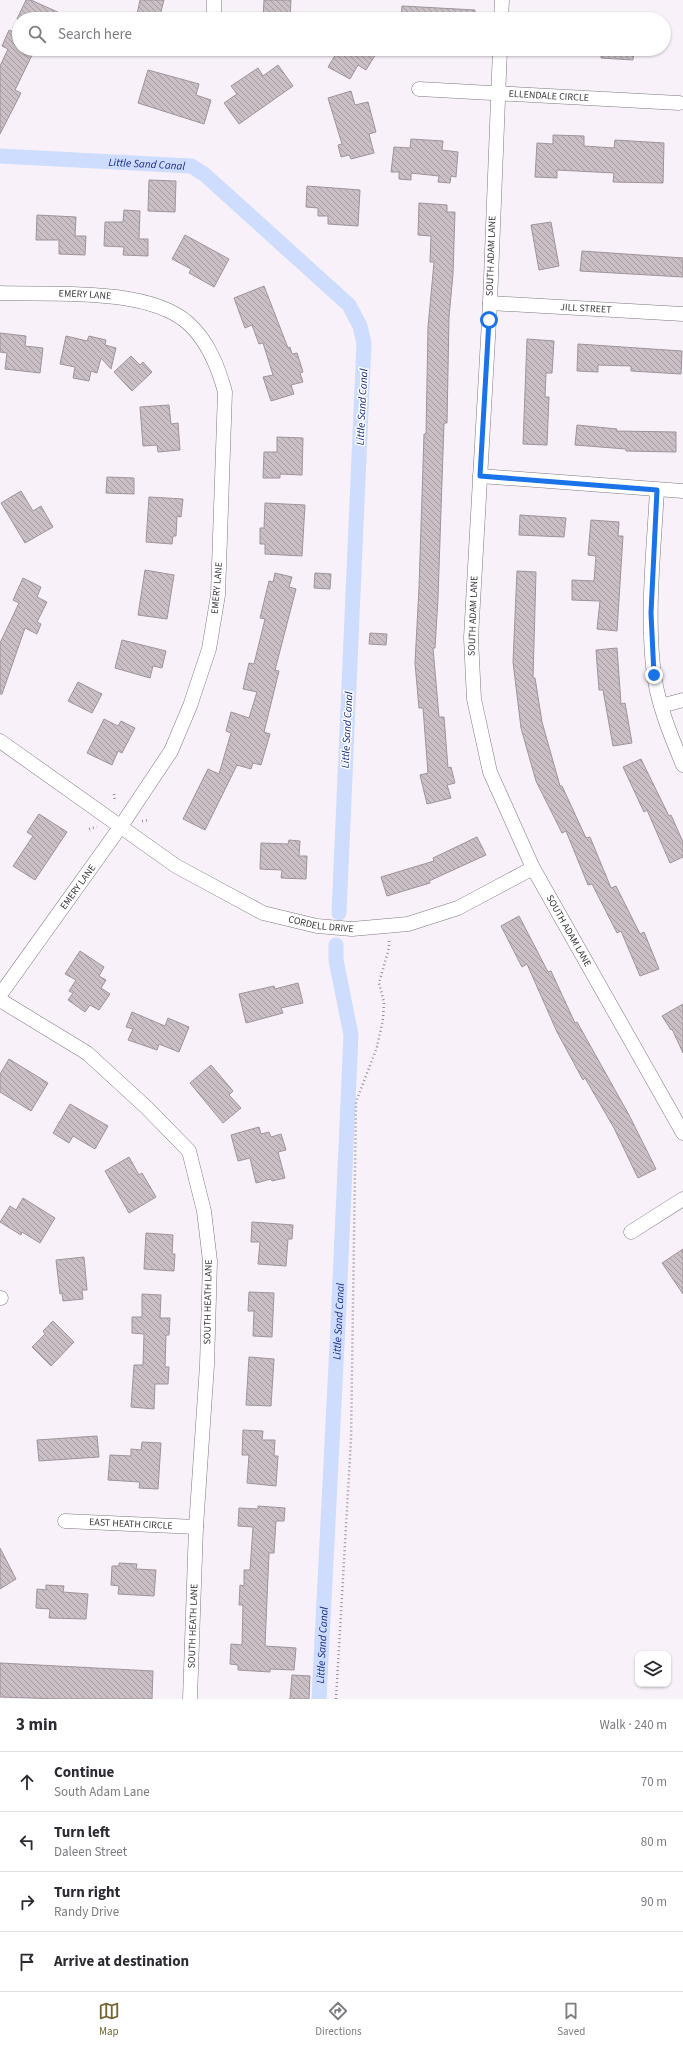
<!DOCTYPE html>
<meta charset="utf-8">
<style>
body{margin:0;font-family:"Source Sans 3",sans-serif;background:#f2f2f3;color:#2b2b33}
.controls{position:absolute;right:12px;bottom:12px;display:grid;overflow:hidden;border-radius:8px;box-shadow:0 1px 3px #0004}
.controls button{width:36px;height:36px;display:grid;place-items:center;padding:0;border:0;border-bottom:1px solid #e1e1e2;background:#fff;color:#2b2b33;font:20px sans-serif}
.stop{position:absolute;width:12px;height:12px;margin:-9px;border:3px solid #1a73e8;border-radius:50%;background:#fff}
.stop.end{background:#1a73e8;border-color:#fff;box-shadow:0 1px 4px #0008}
.list{margin:0;padding:0;list-style:none}
h2{display:flex;justify-content:space-between;align-items:center;height:52px;margin:0;padding:0 16px;font-size:17px}
h2 small{font-size:13px;font-weight:400;color:#7c7c81}
.list li{display:grid;grid-template-columns:26px 1fr auto;gap:12px;align-items:center;box-sizing:border-box;height:60px;padding:0 16px;border-top:1px solid #e1e1e2}
.list b{display:block;font-size:15px;white-space:nowrap}
.list p{margin:0;font-size:13px;white-space:nowrap;color:#7c7c81}
.list em{font-size:13px;font-style:normal;color:#7c7c81}
.icon{flex:none;width:22px;height:22px;fill:none;stroke:currentColor;stroke-width:2;stroke-linecap:round;stroke-linejoin:round}
.map{position:relative;flex:none;width:683px;height:1699px;overflow:hidden}
.search{position:absolute;background:#fff;box-shadow:0 1px 3px #0004;left:12px;right:12px;top:12px;height:44px;display:flex;align-items:center;gap:10px;box-sizing:border-box;padding:0 14px;border-radius:22px;color:#7c7c81;font-size:15px}
.sheet{height:292px;background:#fff}
nav{display:flex;justify-content:space-around;align-items:center;box-sizing:border-box;height:56px;border-top:1px solid #e1e1e2;background:#fff;font-size:11px;color:#7c7c81}
nav a{display:grid;justify-items:center;gap:2px}
nav .on{color:#746532}
.map>svg:first-child{display:block}
.lines{fill:none;stroke-linecap:round;stroke-linejoin:round}
.canal{stroke:#cedcfe;stroke-width:15}
.building{fill:url(#building-back-hatch);stroke:#9e9499}
.minor-casing{stroke:#7e7880;stroke-width:15}
.path{stroke:#949096;stroke-width:2.5;stroke-dasharray:1 3;stroke-linecap:butt}
.minor{stroke:#fff;stroke-width:14}
.route{stroke:#1a73e8;stroke-width:5}
.labels{text-anchor:middle;dominant-baseline:central;stroke-width:3;stroke-linejoin:round;paint-order:stroke}
.street-label{font-size:10px;fill:#39373a;stroke:#fff}
.water-label{font-size:11px;font-style:italic;fill:#132982;stroke:#fff}
</style>
<div class="map">
<svg width="683" height="1699" viewBox="0 0 683 1699">
<defs>
<pattern id="building-back-hatch" width="6" height="6" patternUnits="userSpaceOnUse"><rect width="6" height="6" fill="#c9bfc4"/><path d="M-1 5l2 2M0 0l6 6M5-1l2 2" fill="none" stroke="#a49ca0"/></pattern>
</defs>
<rect width="100%" height="100%" fill="#f8f1fa"/>
<g class="lines">
<g class="canal">
<path id="s1" d="M0,156l191,10 13,8 145,131 11,21 4,17 -25,570"/>
<path id="s2" d="M319,1699l19,-374 13,-290 -15,-75v-15"/>
</g>
</g>
<g class="building">
<polygon points="26,0 31,0 73,19 17,19"/>
<polygon points="140,0 164,0 159,19 136,19"/>
<polygon points="264,0 291,0 290,19 263,19"/>
<polygon points="402,6 475,10 475,19 401,19"/>
<polygon points="19,27 19,49 35,49 15,90 21,93 0,134 0,66 8,49 2,46 9,30 16,33"/>
<polygon points="339,49 379,49 366,70 358,65 350,79 328,67"/>
<polygon points="602,49 634,49 633,60 601,58"/>
<polygon points="278,65 293,86 239,124 224,103 237,94 231,86 258,68 263,76"/>
<polygon points="148,70 199,84 196,95 211,100 204,124 138,103"/>
<polygon points="351,91 355,105 368,102 376,132 369,134 374,153 351,159 349,155 341,157 338,145 342,144 328,98"/>
<polygon points="553,135 584,136 584,146 614,148 615,140 664,143 663,183 613,182 614,173 557,170 557,178 535,177 537,143 553,144"/>
<polygon points="411,139 443,141 442,150 458,152 456,177 451,176 450,183 438,182 439,176 411,173 411,180 399,179 399,172 391,172 394,147 410,148"/>
<polygon points="149,180 176,181 175,212 148,211"/>
<polygon points="307,186 360,190 358,226 328,224 328,216 318,216 318,208 306,207"/>
<polygon points="419,203 447,205 447,212 455,212 453,274 449,317 447,423 444,423 438,598 435,648 433,648 439,717 444,717 448,768 451,767 455,783 447,785 451,798 427,804 420,775 428,773 423,708 419,708 415,663 419,588 424,434 426,434 428,327 434,262 430,262 431,236 418,235"/>
<polygon points="124,210 140,211 139,239 148,239 148,256 123,255 124,247 104,246 105,222 123,222"/>
<polygon points="37,215 76,217 75,236 86,236 85,255 59,254 59,240 36,240"/>
<polygon points="551,222 559,266 539,270 531,225"/>
<polygon points="185,235 229,259 214,287 189,273 191,269 172,259"/>
<polygon points="582,251 683,258 683,277 580,271"/>
<polygon points="264,286 288,348 290,347 292,354 297,353 303,372 300,373 303,382 291,385 294,394 271,401 263,377 273,375 263,343 259,344 252,325 245,328 234,298"/>
<polygon points="0,333 26,336 25,346 43,348 40,373 5,369 7,353 0,352"/>
<polygon points="66,336 87,341 89,336 106,340 105,345 116,348 111,369 101,358 97,373 91,371 89,381 73,378 75,367 60,364"/>
<polygon points="527,339 554,341 552,373 546,373 545,397 549,397 547,445 523,444"/>
<polygon points="578,344 682,351 681,374 631,371 631,366 598,365 598,372 577,371"/>
<polygon points="131,356 140,365 143,362 152,372 132,391 114,372"/>
<polygon points="169,405 171,424 178,423 180,450 158,452 157,445 143,446 140,407"/>
<polygon points="577,425 617,429 616,431 676,432 676,452 626,451 626,449 575,445"/>
<polygon points="277,437 303,438 302,475 280,474 280,478 263,478 264,452 277,452"/>
<polygon points="107,477 134,478 134,494 106,493"/>
<polygon points="21,491 33,511 41,506 53,527 25,543 1,503"/>
<polygon points="149,497 183,499 181,517 177,516 176,536 173,536 172,544 146,542"/>
<polygon points="265,503 305,505 302,556 265,554 265,544 260,544 260,528 264,528"/>
<polygon points="520,515 566,518 564,537 519,535"/>
<polygon points="591,520 619,522 618,536 623,536 617,631 597,629 600,601 572,600 572,580 594,581 596,556 588,555"/>
<polygon points="145,570 174,575 167,619 138,615"/>
<polygon points="517,571 536,572 533,678 535,678 542,722 560,786 562,786 586,838 590,837 611,888 616,886 640,934 644,932 659,969 640,976 621,931 617,933 592,884 588,885 566,831 562,833 536,781 521,728 513,662"/>
<polygon points="275,573 292,577 289,587 296,589 275,670 279,671 264,732 270,734 261,765 253,763 251,769 237,765 205,830 183,819 208,769 219,774 231,733 226,731 231,712 249,718 257,692 243,689 249,663 254,664 265,619 260,618 269,581 273,582"/>
<polygon points="315,573 331,574 330,589 314,588"/>
<polygon points="23,578 41,587 37,597 47,602 37,622 41,624 37,634 25,628 2,694 0,694 0,643 19,603 13,600"/>
<polygon points="370,633 387,634 386,645 369,644"/>
<polygon points="122,640 166,651 162,668 153,666 150,678 115,668"/>
<polygon points="617,648 621,704 625,703 632,743 613,746 603,690 599,690 596,650"/>
<polygon points="78,682 102,694 92,713 68,701"/>
<polygon points="104,719 118,726 121,721 135,728 122,753 118,751 112,765 87,753"/>
<polygon points="641,759 669,816 671,815 683,842 683,857 670,863 647,810 644,812 623,767"/>
<polygon points="39,814 67,832 35,880 13,866 33,836 27,832"/>
<polygon points="477,837 486,855 429,881 430,883 387,896 381,877 434,861 433,858"/>
<polygon points="289,840 300,841 299,856 307,856 306,879 281,878 282,870 260,869 261,843 288,844"/>
<polygon points="519,916 548,972 551,971 575,1023 577,1022 629,1115 656,1169 638,1178 614,1128 585,1078 583,1080 557,1032 527,964 522,967 501,926"/>
<polygon points="80,951 104,967 99,976 106,980 101,988 110,994 99,1010 90,1005 85,1012 68,1000 73,993 69,991 76,980 65,974"/>
<polygon points="298,983 303,1003 281,1008 283,1013 246,1023 239,994 274,986 275,989"/>
<polygon points="683,1004 683,1053 672,1029 671,1030 662,1016"/>
<polygon points="132,1012 165,1026 168,1018 189,1027 179,1052 159,1044 157,1050 128,1040 133,1029 126,1027"/>
<polygon points="9,1059 48,1083 31,1111 0,1092 0,1074"/>
<polygon points="211,1065 233,1091 229,1095 241,1108 223,1123 190,1083"/>
<polygon points="70,1104 108,1126 95,1149 73,1136 69,1143 53,1133"/>
<polygon points="259,1127 261,1134 269,1132 271,1137 281,1134 286,1150 278,1152 285,1178 272,1181 271,1179 256,1183 250,1158 238,1161 231,1135"/>
<polygon points="129,1157 139,1175 142,1173 156,1197 129,1213 105,1171"/>
<polygon points="23,1198 55,1218 40,1243 22,1232 21,1235 0,1222 10,1206 16,1210"/>
<polygon points="252,1222 293,1225 292,1239 288,1239 286,1266 258,1264 260,1242 251,1242"/>
<polygon points="146,1233 173,1235 172,1254 175,1254 174,1271 144,1269"/>
<polygon points="683,1249 683,1294 662,1263"/>
<polygon points="84,1257 87,1290 82,1290 83,1299 63,1301 62,1293 60,1294 56,1260"/>
<polygon points="249,1292 274,1293 272,1337 253,1336 254,1311 248,1311"/>
<polygon points="142,1294 161,1295 160,1318 170,1318 169,1335 166,1335 165,1367 169,1367 168,1384 155,1384 154,1409 131,1407 134,1365 143,1365 144,1334 132,1333 132,1317 142,1317"/>
<polygon points="53,1321 74,1342 51,1366 32,1347 45,1334 43,1331"/>
<polygon points="249,1357 274,1359 271,1406 246,1405"/>
<polygon points="243,1430 263,1431 262,1440 275,1440 274,1456 278,1456 276,1486 247,1483 249,1455 242,1455"/>
<polygon points="97,1436 99,1457 39,1461 37,1440"/>
<polygon points="142,1442 161,1443 158,1489 139,1488 140,1482 108,1480 110,1455 131,1456 131,1449 141,1450"/>
<polygon points="258,1506 285,1508 284,1521 276,1521 274,1553 269,1553 265,1646 296,1648 294,1670 270,1669 270,1672 238,1670 238,1665 230,1664 231,1644 242,1645 243,1605 239,1605 240,1585 244,1586 244,1570 250,1570 253,1527 238,1526 239,1508 258,1509"/>
<polygon points="0,1548 16,1579 0,1589"/>
<polygon points="119,1563 137,1564 136,1569 156,1570 154,1596 118,1594 119,1586 111,1585 112,1566 119,1566"/>
<polygon points="46,1585 64,1586 63,1592 88,1594 86,1619 49,1618 50,1609 36,1608 37,1589 46,1590"/>
<polygon points="0,1663 153,1671 152,1699 60,1699 0,1697"/>
<polygon points="292,1675 310,1676 309,1699 290,1699"/>
</g>
<g class="lines">
<g class="minor-casing">
<g id="minor">
<polyline points="214,19 214,0"/>
<polyline points="501,19 502,0"/>
<path id="s3" d="M500,49l-10,254 -19,335 3,61 16,73 43,96 150,265"/>
<path id="s4" d="M419,89l260,14"/>
<path id="s5" d="M0,293c53,2 147,-6 188,30 20,18 30,43 37,69l-7,203 -9,54 -19,57 -19,45 -50,75 -121,169"/>
<path id="s6" d="M490,303l193,11"/>
<polyline points="480,476 683,491"/>
<path d="M657,490c-3,58 -10,118 -4,176 3,34 17,68 30,99"/>
<polyline points="661,706 683,700"/>
<path id="s7" d="M0,741l176,125 87,47 54,13 35,3 56,-5 50,-16 75,-40"/>
<polyline points="0,1000 87,1053 146,1107 189,1151 204,1211 210,1261 207,1365 196,1527 190,1699"/>
<polyline points="631,1232 683,1199"/>
<polyline points="0,1298 1,1298"/>
<path id="s8" d="M65,1521l131,6"/>
</g>
</g>
<g class="path">
<polyline points="114,794 115,802"/>
<polyline points="142,821 150,820"/>
<polyline points="89,829 97,827"/>
<polyline points="336,1699 351,1440 356,1102 377,1047 383,1019 384,1002 379,983 389,948 389,938"/>
</g>
<use href="#minor" class="minor"/>
</g>
<g class="lines">
<polyline class="route" points="489,320 480,476 657,490 651,613 654,675"/>
</g>
<g class="labels">
<g class="street-label">
<text stroke="none"><textPath href="#s4" startOffset="130">ELLENDALE CIRCLE</textPath></text>
<text transform="translate(491 256) rotate(-88)">SOUTH ADAM LANE</text>
<text stroke="none"><textPath href="#s5" startOffset="85">EMERY LANE</textPath></text>
<text stroke="none"><textPath href="#s6" startOffset="96">JILL STREET</textPath></text>
<text transform="translate(217 588) rotate(-85)">EMERY LANE</text>
<text transform="translate(473 616) rotate(-88)">SOUTH ADAM LANE</text>
<text transform="translate(78 887) rotate(-54)">EMERY LANE</text>
<text stroke="none"><textPath href="#s7" startOffset="374">CORDELL DRIVE</textPath></text>
<text stroke="none"><textPath href="#s3" startOffset="903">SOUTH ADAM LANE</textPath></text>
<text transform="translate(208 1302) rotate(-89)">SOUTH HEATH LANE</text>
<text stroke="none"><textPath href="#s8" startOffset="66">EAST HEATH CIRCLE</textPath></text>
<text transform="translate(193 1626) rotate(-88)">SOUTH HEATH LANE</text>
</g>
<g class="water-label">
<text stroke="none"><textPath href="#s1" startOffset="147">Little Sand Canal</textPath></text>
<text transform="translate(362 407) rotate(-87)">Little Sand Canal</text>
<text transform="translate(347 730) rotate(-87)">Little Sand Canal</text>
<text stroke="none"><textPath href="#s2" startOffset="378">Little Sand Canal</textPath></text>
<text stroke="none"><textPath href="#s2" startOffset="54">Little Sand Canal</textPath></text>
</g>
</g>
</svg>
<div class="controls">
<button><svg class="icon" aria-label="layers" viewBox="0 0 24 24"><path d="M12 4l9 5-9 5-9-5zM3 14l9 5 9-5"/></svg></button>
</div>
<div class="stop" style="left:489px;top:320px"></div>
<div class="stop end" style="left:654px;top:675px"></div>
<div class="search"><svg class="icon" aria-label="search" viewBox="0 0 24 24"><circle cx="10" cy="10" r="6"/><path d="M15 15l6 6"/></svg>Search here</div>
</div>
<section class="sheet">
<h2>3 min<small>Walk · 240 m</small></h2>
<ul class="list">
<li><svg class="icon" aria-label="ahead" viewBox="0 0 24 24"><path d="M12 20V5M6 11l6-6 6 6"/></svg><div><b>Continue</b><p>South Adam Lane</p></div><em>70 m</em></li>
<li><svg class="icon" aria-label="left" viewBox="0 0 24 24"><path d="M17 20v-9H6M10 6l-5 5 5 5"/></svg><div><b>Turn left</b><p>Daleen Street</p></div><em>80 m</em></li>
<li><svg class="icon" aria-label="right" viewBox="0 0 24 24"><path d="M7 20v-9h11M14 6l5 5-5 5"/></svg><div><b>Turn right</b><p>Randy Drive</p></div><em>90 m</em></li>
<li><svg class="icon" aria-label="arrive" viewBox="0 0 24 24"><path d="M6 21V4h12l-3 4 3 4H6"/></svg><div><b>Arrive at destination</b></div></li>
</ul>
</section>
<nav>
<a class="on"><svg class="icon" aria-label="map" viewBox="0 0 24 24"><path d="M3 6l6-2 6 2 6-2v14l-6 2-6-2-6 2zM9 4v14M15 6v14"/></svg>Map</a>
<a><svg class="icon" aria-label="directions" viewBox="0 0 24 24"><path d="M12 3l9 9-9 9-9-9zM9 14v-3h6M13 9l2 2-2 2"/></svg>Directions</a>
<a><svg class="icon" aria-label="saved" viewBox="0 0 24 24"><path d="M7 4h10v16l-5-4-5 4z"/></svg>Saved</a>
</nav>
